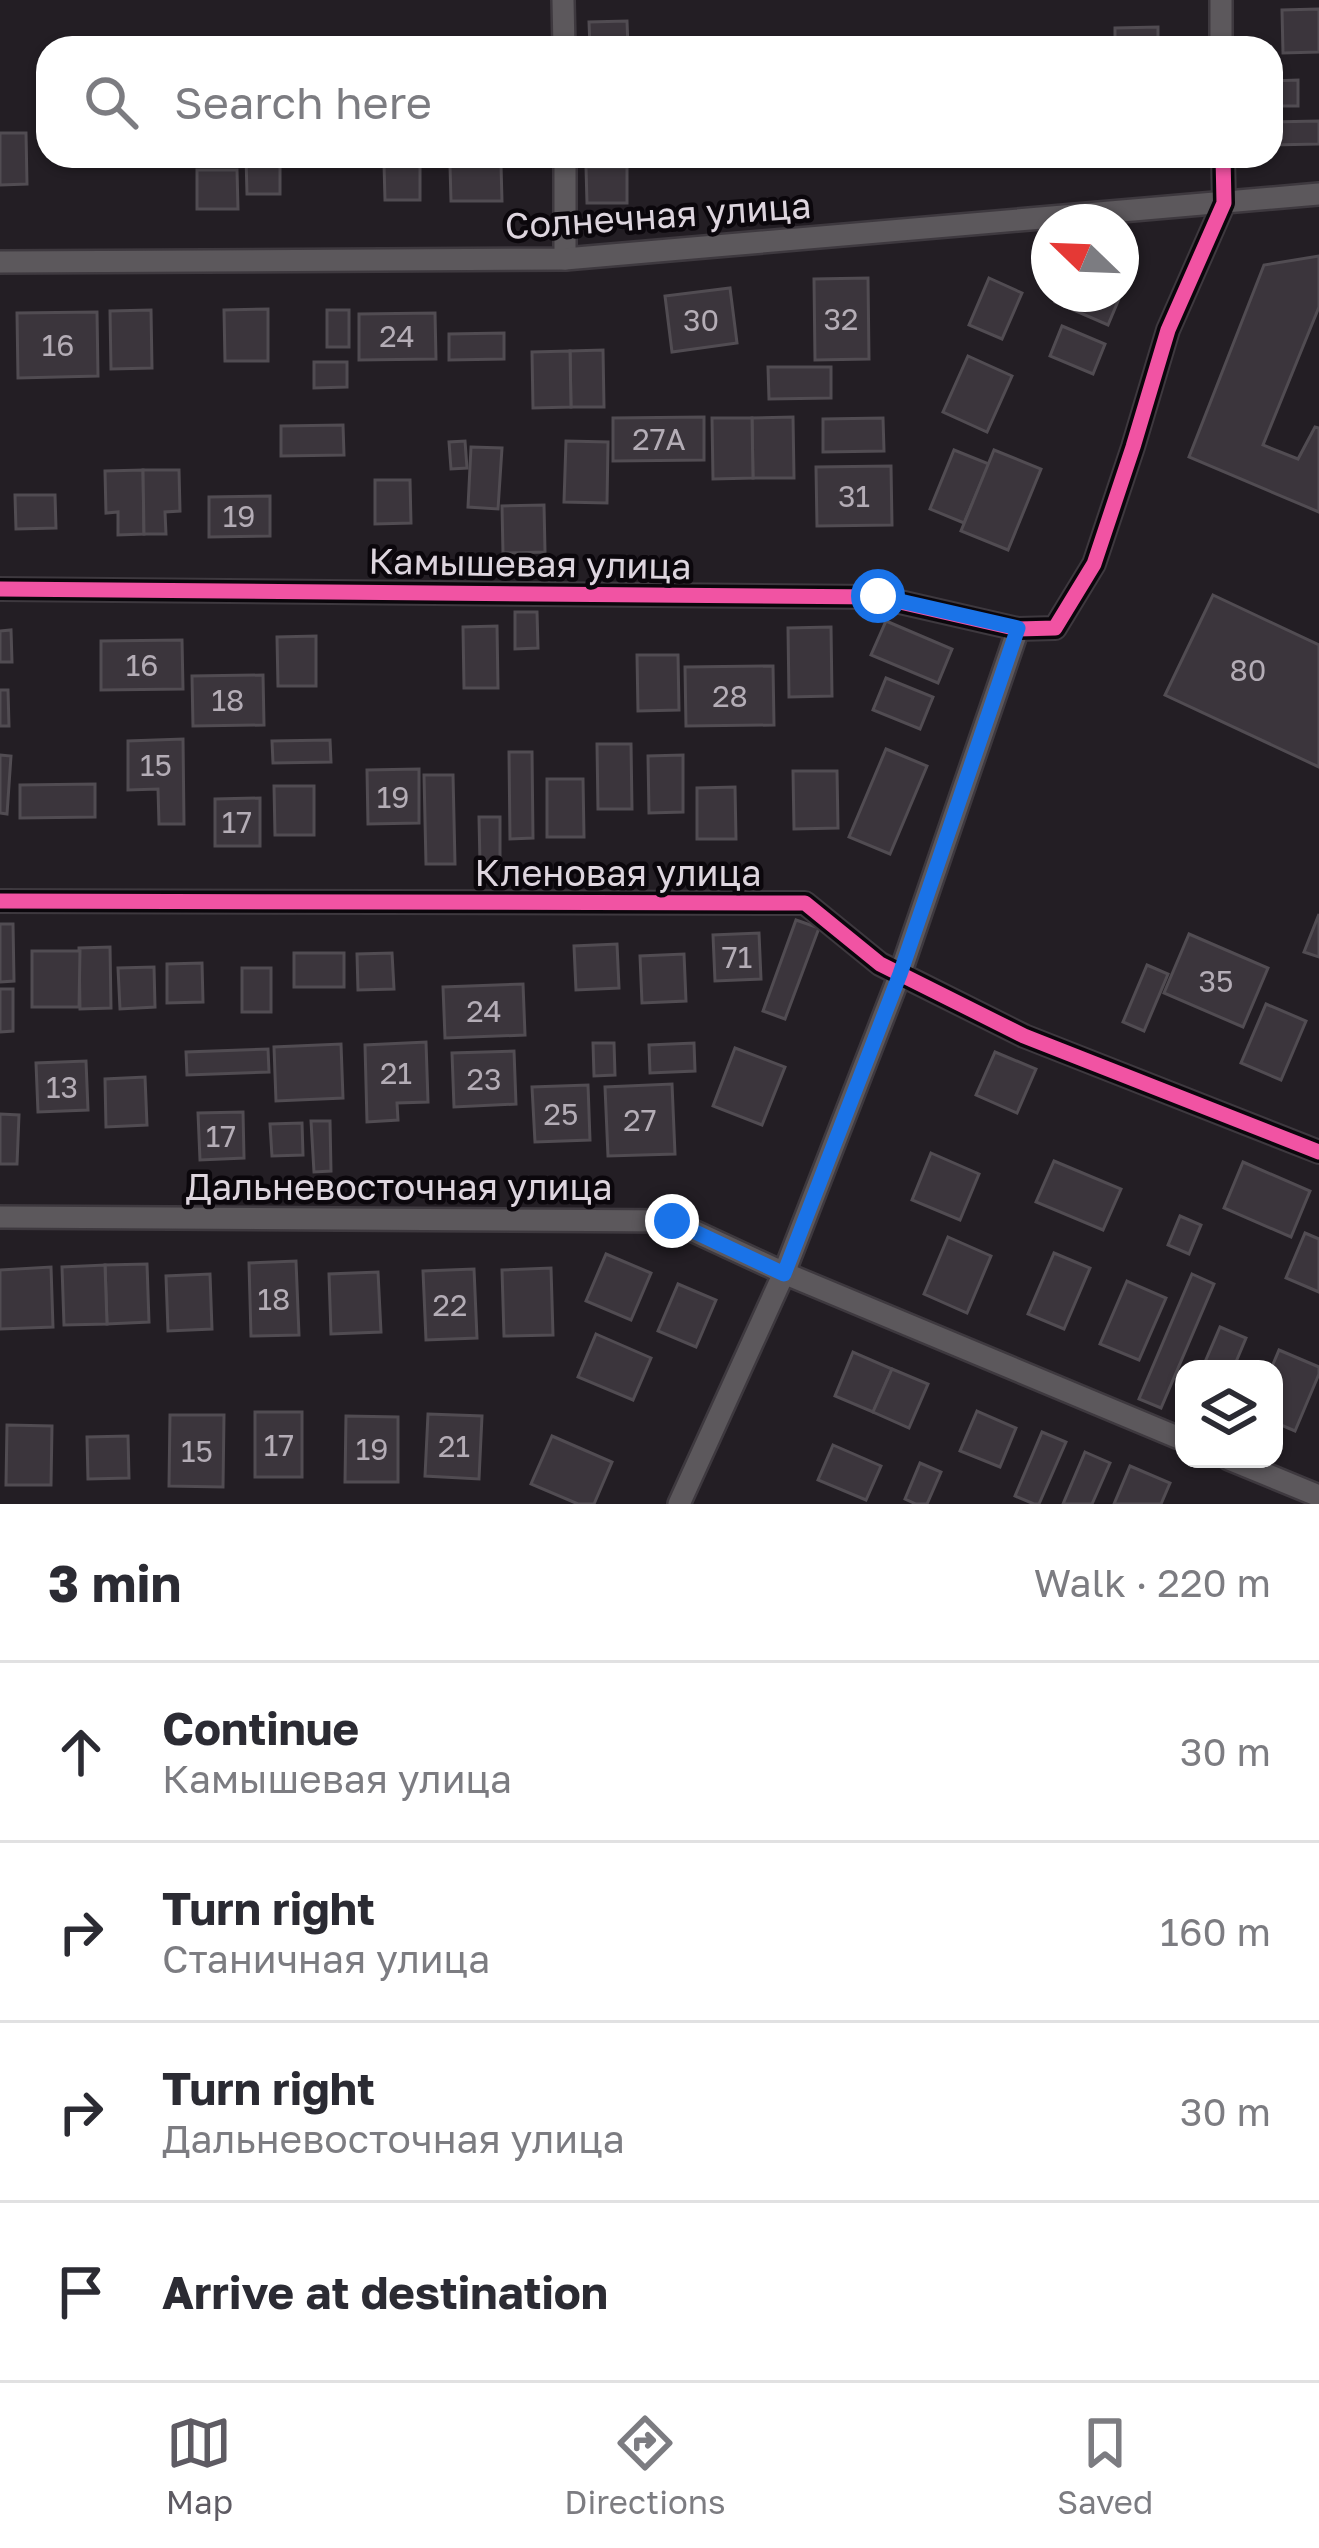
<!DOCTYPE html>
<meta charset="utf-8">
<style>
body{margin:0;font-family:"Golos Text",sans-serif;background:#f2f2f3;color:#2b2b33}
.controls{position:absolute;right:36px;bottom:36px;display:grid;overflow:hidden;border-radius:24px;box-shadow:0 3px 9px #0004}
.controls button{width:108px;height:108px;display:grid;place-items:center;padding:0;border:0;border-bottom:3px solid #e1e1e2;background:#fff;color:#2b2b33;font:60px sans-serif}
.compass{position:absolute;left:1031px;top:204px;width:108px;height:108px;border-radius:50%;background:#fff;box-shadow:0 3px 9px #0004;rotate:293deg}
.stop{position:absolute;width:36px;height:36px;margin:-27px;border:9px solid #1a73e8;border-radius:50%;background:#fff}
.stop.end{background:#1a73e8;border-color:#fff;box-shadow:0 3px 12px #0008}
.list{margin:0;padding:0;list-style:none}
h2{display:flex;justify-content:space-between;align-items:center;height:156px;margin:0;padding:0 48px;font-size:51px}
h2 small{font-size:39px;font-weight:400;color:#7c7c81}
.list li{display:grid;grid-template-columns:78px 1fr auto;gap:36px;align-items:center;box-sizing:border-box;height:180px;padding:0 48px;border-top:3px solid #e1e1e2}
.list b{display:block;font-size:45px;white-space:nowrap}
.list p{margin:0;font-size:39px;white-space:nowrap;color:#7c7c81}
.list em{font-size:39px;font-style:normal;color:#7c7c81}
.icon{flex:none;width:66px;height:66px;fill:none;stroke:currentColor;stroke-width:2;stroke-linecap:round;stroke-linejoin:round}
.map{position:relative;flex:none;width:1319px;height:1504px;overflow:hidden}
.search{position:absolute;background:#fff;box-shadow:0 3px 9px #0004;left:36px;right:36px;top:36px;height:132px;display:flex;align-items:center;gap:30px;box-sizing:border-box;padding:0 42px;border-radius:36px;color:#7c7c81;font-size:45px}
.sheet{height:876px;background:#fff}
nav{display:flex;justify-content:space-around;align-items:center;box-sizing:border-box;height:168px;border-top:3px solid #e1e1e2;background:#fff;font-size:33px;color:#7c7c81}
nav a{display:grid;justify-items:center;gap:6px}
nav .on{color:#5e5b63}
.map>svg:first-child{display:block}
.building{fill:#3b353c;stroke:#514c52;stroke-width:3}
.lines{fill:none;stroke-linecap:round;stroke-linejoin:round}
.street-casing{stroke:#3e393f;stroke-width:26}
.street{stroke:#5c585c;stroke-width:21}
.cycleway-casing{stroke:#0b070c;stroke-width:22}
.cycleway{stroke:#f153a3;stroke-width:15}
.route{stroke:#1a73e8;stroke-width:15}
.labels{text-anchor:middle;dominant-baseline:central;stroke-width:9;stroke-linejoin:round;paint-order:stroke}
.number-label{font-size:30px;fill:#b4adb6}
.street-label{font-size:36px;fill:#ddd5de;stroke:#0b070c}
</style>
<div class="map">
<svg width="1319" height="1504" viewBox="0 0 1319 1504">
<rect width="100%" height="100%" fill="#231e24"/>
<g class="building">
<polygon points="1319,9 1319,52 1283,53 1282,10"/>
<polygon points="627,21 628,48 590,48 589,22"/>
<polygon points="1158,27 1158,45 1115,45 1115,28"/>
<polygon points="1298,80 1298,106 1271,106 1271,81"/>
<polygon points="1319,121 1319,144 1271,145 1271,122"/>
<polygon points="0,133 26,133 27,184 0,185"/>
<polygon points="246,156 280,156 280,194 247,194"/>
<rect x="636" y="156" width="40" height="10"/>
<polygon points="784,156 827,156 827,164 784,165"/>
<polygon points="384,164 420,164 420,200 385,200"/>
<polygon points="501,165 502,201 451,201 450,166"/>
<polygon points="586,167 627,167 627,203 587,203"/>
<polygon points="197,170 237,170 238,209 197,209"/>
<polygon points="1319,256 1319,307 1263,445 1298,459 1315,427 1319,428 1319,512 1189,457 1264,265"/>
<polygon points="868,278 869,359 815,360 814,279"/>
<polygon points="989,278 1022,293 1002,339 969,325"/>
<polygon points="1121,280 1126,282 1108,325 1055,302 1058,294 1121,294"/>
<polygon points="730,288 737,343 672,352 665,296"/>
<polygon points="268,309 268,361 225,361 224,310"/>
<polygon points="151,310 152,368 111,369 110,311"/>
<rect x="327" y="310" width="22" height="37"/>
<polygon points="97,312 98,376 18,378 17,313"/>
<polygon points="435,313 436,359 359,360 359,314"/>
<polygon points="1062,326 1105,344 1093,374 1050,356"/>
<polygon points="504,333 504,359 449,360 449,334"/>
<polygon points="603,350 604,407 571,407 570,351"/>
<polygon points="570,351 571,407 533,408 532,352"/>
<polygon points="968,356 1012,376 987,432 943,412"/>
<polygon points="314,362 347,362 347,387 314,388"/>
<polygon points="768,367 831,367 831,398 769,399"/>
<polygon points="704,417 704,460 613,461 613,418"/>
<polygon points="793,417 794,478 753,478 752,418"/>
<polygon points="712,418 752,418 753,478 713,479"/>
<polygon points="883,418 884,451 823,452 823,419"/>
<polygon points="343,425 344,455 281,456 281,426"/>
<polygon points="465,441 467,468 451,469 449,442"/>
<polygon points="566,441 608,442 607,503 564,502"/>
<polygon points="471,447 502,448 498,509 468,507"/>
<polygon points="954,450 989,464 964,523 930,509"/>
<polygon points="994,450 1041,469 1008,550 961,531"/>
<polygon points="891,466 892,525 817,526 816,467"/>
<polygon points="143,470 144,534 118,535 118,512 106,513 105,471"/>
<polygon points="143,470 179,470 180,511 165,512 166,534 144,534"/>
<polygon points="375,480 410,480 411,523 375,524"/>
<polygon points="15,495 55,495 56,528 16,529"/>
<polygon points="270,496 270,536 209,537 209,497"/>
<polygon points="544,505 545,552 503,553 502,506"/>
<polygon points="1213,595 1319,645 1319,767 1165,695"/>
<polygon points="515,612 537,612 538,648 515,649"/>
<polygon points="886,621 952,649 938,683 871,655"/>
<polygon points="497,626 498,688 464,688 463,627"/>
<polygon points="831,627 832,696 789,697 788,628"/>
<polygon points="11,630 12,662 0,662 0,631"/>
<polygon points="316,636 316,686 278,686 277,637"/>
<polygon points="182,640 183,689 101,690 101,641"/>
<polygon points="637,655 678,655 679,710 638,711"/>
<polygon points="773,666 774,725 686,726 685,667"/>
<polygon points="263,675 264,725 193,726 192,676"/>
<polygon points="886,678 933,697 920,729 873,710"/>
<polygon points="0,690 8,690 9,726 0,726"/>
<polygon points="183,739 184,824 159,824 158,789 128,790 128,741"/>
<polygon points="330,740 331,762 273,763 272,741"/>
<polygon points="597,744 631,744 632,809 598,809"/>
<polygon points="886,749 927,766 890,854 849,837"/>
<polygon points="509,752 532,752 533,838 510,839"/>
<polygon points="0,755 11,756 7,814 0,813"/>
<polygon points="683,755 683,812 649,813 648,756"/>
<polygon points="419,769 419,823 368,824 367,770"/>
<polygon points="793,771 837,771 838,828 794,829"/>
<polygon points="424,775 453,775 455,864 426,864"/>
<polygon points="547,779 583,779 584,837 547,837"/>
<polygon points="95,784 95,817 20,818 20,785"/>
<polygon points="274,786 314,786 314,835 275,835"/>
<polygon points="735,787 736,839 697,839 697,788"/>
<polygon points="260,798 260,846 215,846 215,799"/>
<polygon points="479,817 500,817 500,864 480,864"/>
<polygon points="1319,914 1319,957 1304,952"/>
<polygon points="796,920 819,928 785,1019 763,1011"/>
<polygon points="0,924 13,924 14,981 0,982"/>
<polygon points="759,933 761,979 715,981 713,935"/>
<polygon points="1189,934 1268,968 1243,1027 1164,993"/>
<polygon points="617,944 619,988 576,990 574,946"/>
<polygon points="110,947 111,1008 80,1009 79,948"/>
<polygon points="32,951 80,951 79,1007 32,1007"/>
<rect x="294" y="953" width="50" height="34"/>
<polygon points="392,953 394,989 358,990 357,954"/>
<polygon points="684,954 686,1001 642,1003 640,956"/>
<polygon points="202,963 203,1002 167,1003 167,964"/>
<polygon points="1147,965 1168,974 1144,1031 1123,1022"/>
<polygon points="154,967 155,1007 120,1009 118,968"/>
<rect x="242" y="968" width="29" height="44"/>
<polygon points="523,984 525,1035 445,1038 443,987"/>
<polygon points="0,989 13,989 13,1031 0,1032"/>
<polygon points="1266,1004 1306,1021 1281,1080 1241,1063"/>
<polygon points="426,1042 428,1102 397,1103 398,1120 367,1122 365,1045"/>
<polygon points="593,1043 614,1043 615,1075 594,1076"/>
<polygon points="694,1043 695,1071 650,1073 649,1045"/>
<polygon points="341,1044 343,1098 276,1101 274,1047"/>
<polygon points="735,1048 785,1067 762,1125 713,1106"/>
<polygon points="268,1049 269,1072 187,1075 186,1052"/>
<polygon points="514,1051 516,1104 454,1107 452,1053"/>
<polygon points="995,1052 1036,1069 1017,1113 976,1095"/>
<polygon points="86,1061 88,1110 38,1112 36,1063"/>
<polygon points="145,1077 147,1125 106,1127 105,1079"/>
<polygon points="672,1084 675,1154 608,1156 605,1087"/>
<polygon points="588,1085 590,1140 535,1142 532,1087"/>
<polygon points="243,1112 244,1158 200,1160 198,1113"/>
<polygon points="0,1114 19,1115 17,1164 0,1164"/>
<polygon points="311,1121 330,1121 331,1171 314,1172"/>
<polygon points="302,1123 303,1155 272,1156 270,1124"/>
<polygon points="931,1153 979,1174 960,1220 912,1200"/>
<polygon points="1054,1161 1121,1189 1103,1230 1036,1202"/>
<polygon points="1243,1162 1310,1191 1291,1237 1224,1208"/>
<polygon points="1180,1216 1201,1225 1189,1254 1168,1245"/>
<polygon points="1305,1233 1319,1239 1319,1292 1286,1278"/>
<polygon points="948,1237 991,1256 967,1313 924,1294"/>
<polygon points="1054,1253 1090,1268 1064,1329 1028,1314"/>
<polygon points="606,1254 651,1273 631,1320 586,1301"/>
<polygon points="296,1261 299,1335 251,1336 249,1263"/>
<polygon points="147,1264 149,1322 107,1324 105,1265"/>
<polygon points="105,1265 107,1324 64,1325 62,1267"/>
<polygon points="51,1267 53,1327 0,1329 0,1270"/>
<polygon points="551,1268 553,1335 504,1336 502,1270"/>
<polygon points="474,1269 477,1338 426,1340 423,1271"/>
<polygon points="378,1272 381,1332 331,1334 329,1274"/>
<polygon points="210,1274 212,1329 168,1331 166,1276"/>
<polygon points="1192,1274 1214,1284 1161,1408 1139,1399"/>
<polygon points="1127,1281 1166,1298 1139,1360 1100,1344"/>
<polygon points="678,1284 716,1300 696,1347 658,1331"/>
<polygon points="1220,1327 1246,1338 1233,1369 1202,1369"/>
<polygon points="596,1334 651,1358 633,1400 578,1377"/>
<polygon points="1279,1350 1319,1367 1319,1374 1295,1431 1274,1422 1274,1369 1271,1369"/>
<polygon points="853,1352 892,1369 873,1412 835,1396"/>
<polygon points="892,1369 928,1384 909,1428 873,1412"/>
<polygon points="977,1411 1016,1428 1000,1467 960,1451"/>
<rect x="255" y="1412" width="47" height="65"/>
<polygon points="428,1414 482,1416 479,1479 425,1476"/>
<polygon points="170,1415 224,1415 223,1487 169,1486"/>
<polygon points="346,1416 398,1417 398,1482 345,1482"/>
<polygon points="7,1425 52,1426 51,1485 6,1485"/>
<polygon points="1042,1432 1066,1442 1039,1504 1034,1504 1015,1496"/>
<polygon points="128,1436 129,1478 88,1479 87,1437"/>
<polygon points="552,1436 612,1462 594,1504 578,1504 531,1484"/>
<polygon points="833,1445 881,1466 866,1500 818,1480"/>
<polygon points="1085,1452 1110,1463 1092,1504 1063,1504"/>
<polygon points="920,1463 941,1472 927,1504 916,1504 905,1499"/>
<polygon points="1130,1466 1170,1483 1161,1504 1114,1504"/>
</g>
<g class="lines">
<g class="street-casing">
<g id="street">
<polyline points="563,0 564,48"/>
<polyline points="1221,0 1221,48"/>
<polyline points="565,156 565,259"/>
<polyline points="0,262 565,259 1319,194"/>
<polyline points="0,589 878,597 1018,629 1055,628 1094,564 1133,447 1168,330 1224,203 1223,156"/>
<polyline points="0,901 805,903 880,964 1024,1036 1319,1152"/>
<polyline points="0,1217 672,1221 784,1273 1184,1440"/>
<polyline points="1229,1459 1319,1496"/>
<polyline points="679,1504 784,1273 900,974 1018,629"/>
</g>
</g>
<use href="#street" class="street"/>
<g class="cycleway-casing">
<g id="cycleway">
<polyline points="0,589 878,597 1018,629 1055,628 1094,564 1133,447 1168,330 1224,203 1223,156"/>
<polyline points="0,901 805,903 880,964 1024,1036 1319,1152"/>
</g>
</g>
<use href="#cycleway" class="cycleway"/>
</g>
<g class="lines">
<polyline class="route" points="672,1221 784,1274 900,974 1018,628 878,596"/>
</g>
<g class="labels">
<g class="number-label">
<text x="841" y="319">32</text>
<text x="701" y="320">30</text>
<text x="397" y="336">24</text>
<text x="58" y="345">16</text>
<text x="659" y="439">27А</text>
<text x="854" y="496">31</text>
<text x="239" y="516">19</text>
<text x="142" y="665">16</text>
<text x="1248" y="670">80</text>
<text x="730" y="696">28</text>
<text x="228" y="700">18</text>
<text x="156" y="765">15</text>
<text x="393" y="797">19</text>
<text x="237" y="822">17</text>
<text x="737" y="957">71</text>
<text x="1216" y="981">35</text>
<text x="484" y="1011">24</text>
<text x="396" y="1073">21</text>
<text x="484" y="1079">23</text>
<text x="62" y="1087">13</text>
<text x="561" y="1114">25</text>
<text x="640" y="1120">27</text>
<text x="221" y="1136">17</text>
<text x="274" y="1299">18</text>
<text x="450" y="1305">22</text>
<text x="279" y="1445">17</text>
<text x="454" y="1446">21</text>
<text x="372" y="1449">19</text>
<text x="197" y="1451">15</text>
</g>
<g class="street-label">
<text transform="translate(658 215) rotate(-4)">Солнечная улица</text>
<text transform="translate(530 563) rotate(1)">Камышевая улица</text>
<text x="618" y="872">Кленовая улица</text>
<text x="399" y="1186">Дальневосточная улица</text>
</g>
</g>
</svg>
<div class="controls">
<button><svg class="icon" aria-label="layers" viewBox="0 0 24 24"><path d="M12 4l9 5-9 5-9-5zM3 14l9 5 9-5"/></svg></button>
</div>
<svg class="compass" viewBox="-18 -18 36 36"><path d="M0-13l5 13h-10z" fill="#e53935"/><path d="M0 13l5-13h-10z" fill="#7c7c81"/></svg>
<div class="stop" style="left:878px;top:596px"></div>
<div class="stop end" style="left:672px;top:1221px"></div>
<div class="search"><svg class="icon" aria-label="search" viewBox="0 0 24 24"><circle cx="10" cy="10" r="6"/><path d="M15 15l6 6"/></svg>Search here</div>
</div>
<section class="sheet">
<h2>3 min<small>Walk · 220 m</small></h2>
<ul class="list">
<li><svg class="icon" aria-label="ahead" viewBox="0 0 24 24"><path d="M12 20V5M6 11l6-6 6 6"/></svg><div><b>Continue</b><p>Камышевая улица</p></div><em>30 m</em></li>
<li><svg class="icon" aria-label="right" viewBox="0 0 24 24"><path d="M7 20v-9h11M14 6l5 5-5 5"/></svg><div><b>Turn right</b><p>Станичная улица</p></div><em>160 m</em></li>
<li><svg class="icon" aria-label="right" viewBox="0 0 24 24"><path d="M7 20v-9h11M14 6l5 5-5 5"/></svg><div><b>Turn right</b><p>Дальневосточная улица</p></div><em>30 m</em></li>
<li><svg class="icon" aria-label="arrive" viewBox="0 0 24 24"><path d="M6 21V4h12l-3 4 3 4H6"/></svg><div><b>Arrive at destination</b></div></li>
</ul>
</section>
<nav>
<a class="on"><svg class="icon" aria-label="map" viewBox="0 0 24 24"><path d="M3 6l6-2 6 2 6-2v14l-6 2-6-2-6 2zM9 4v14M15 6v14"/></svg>Map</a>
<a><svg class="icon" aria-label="directions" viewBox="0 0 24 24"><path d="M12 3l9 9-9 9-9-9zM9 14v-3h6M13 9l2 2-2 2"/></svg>Directions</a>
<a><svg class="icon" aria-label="saved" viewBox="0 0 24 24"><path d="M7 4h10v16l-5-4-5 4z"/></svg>Saved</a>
</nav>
